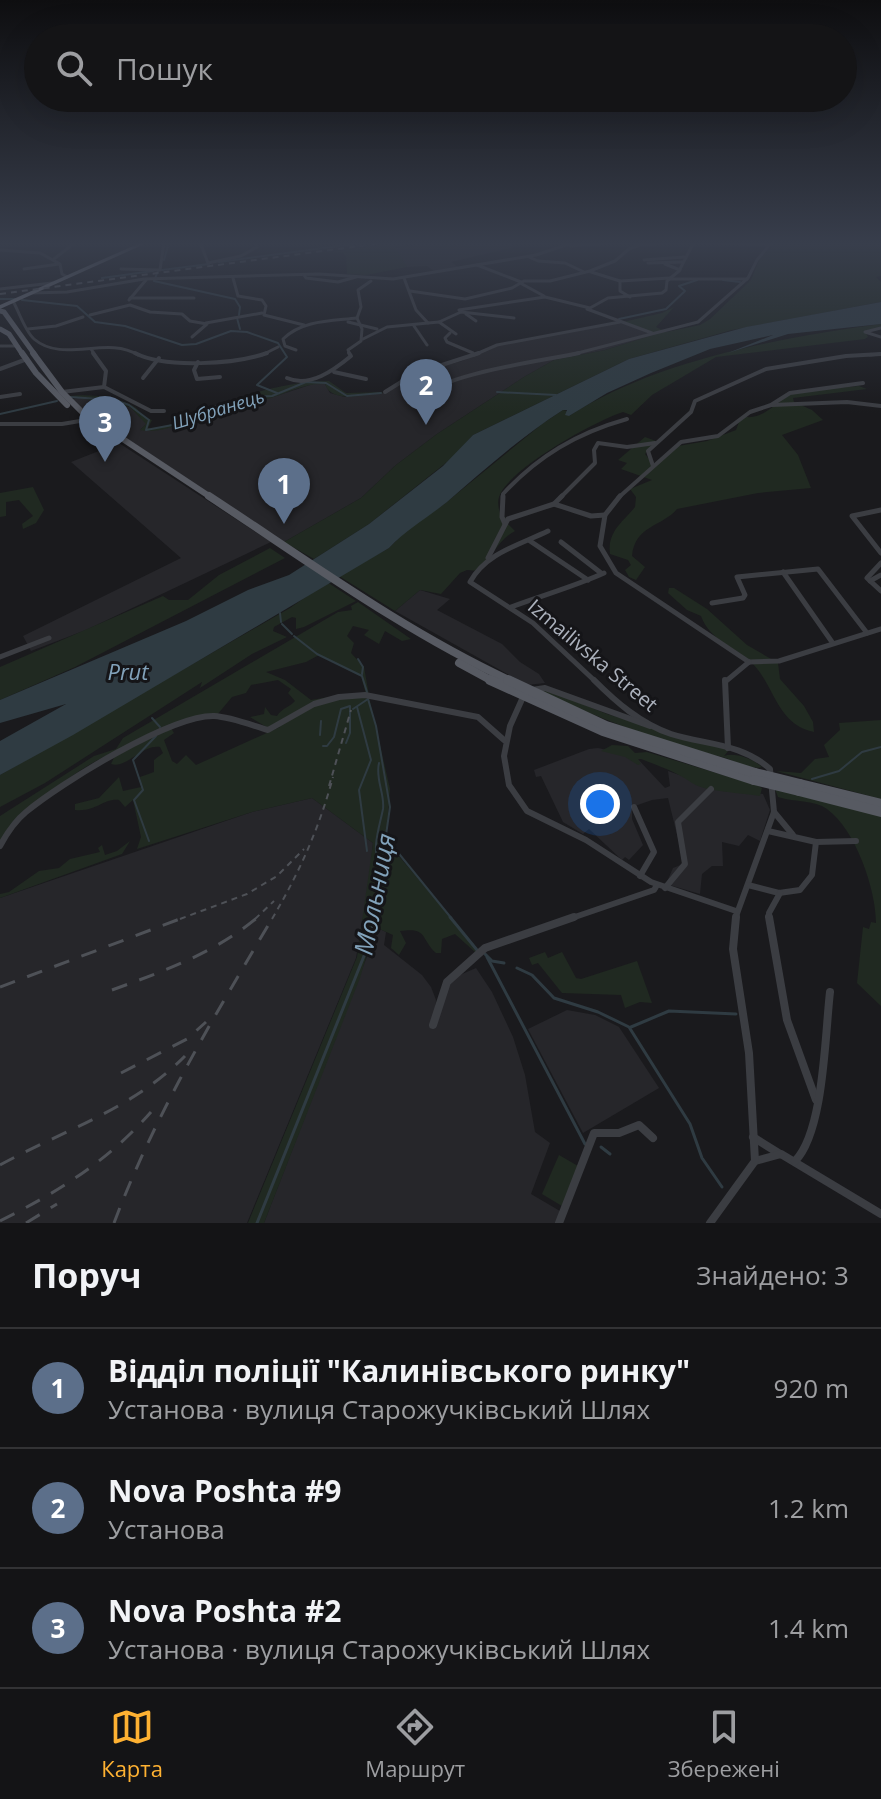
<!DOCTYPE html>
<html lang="uk">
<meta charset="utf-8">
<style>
body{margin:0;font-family:"Open Sans",sans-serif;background:#1d1d1f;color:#f1f3f6}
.you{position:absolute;left:600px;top:804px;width:28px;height:28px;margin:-20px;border:6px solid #fff;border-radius:50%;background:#1a73e8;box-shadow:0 0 0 12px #1a73e833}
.badge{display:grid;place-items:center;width:52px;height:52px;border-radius:50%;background:#feb132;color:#fff;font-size:26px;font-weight:700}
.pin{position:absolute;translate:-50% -66px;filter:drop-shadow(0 2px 4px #0008)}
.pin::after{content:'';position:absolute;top:42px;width:28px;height:24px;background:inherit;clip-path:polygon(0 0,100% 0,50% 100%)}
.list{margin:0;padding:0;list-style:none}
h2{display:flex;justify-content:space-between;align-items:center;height:104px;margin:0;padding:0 32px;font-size:34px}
h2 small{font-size:26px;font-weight:400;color:#9d9ea1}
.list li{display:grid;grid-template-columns:52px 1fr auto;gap:24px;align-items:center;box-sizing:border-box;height:120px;padding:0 32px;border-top:2px solid #333335}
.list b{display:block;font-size:30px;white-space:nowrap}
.list p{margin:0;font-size:26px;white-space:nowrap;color:#9d9ea1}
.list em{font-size:26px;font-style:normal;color:#9d9ea1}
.icon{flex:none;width:44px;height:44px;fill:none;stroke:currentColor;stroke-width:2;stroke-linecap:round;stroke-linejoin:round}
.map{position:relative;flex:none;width:881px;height:1223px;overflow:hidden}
.search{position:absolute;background:#141416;box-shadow:0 8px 32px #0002;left:24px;right:24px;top:24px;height:88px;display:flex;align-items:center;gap:20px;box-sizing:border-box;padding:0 28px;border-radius:44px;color:#9d9ea1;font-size:30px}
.sheet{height:464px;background:#141416}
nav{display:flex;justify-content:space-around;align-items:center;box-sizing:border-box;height:112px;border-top:2px solid #333335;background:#141416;font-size:22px;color:#9d9ea1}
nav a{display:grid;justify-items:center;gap:4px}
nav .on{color:#feb132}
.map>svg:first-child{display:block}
.built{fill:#26262a}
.green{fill:#202921;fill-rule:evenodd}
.water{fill:#2f3b42}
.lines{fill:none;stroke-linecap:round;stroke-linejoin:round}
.stream-far1{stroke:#2f3b42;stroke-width:2}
.stream{stroke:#2f3b42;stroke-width:3}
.minor-far4{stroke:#3b3d42;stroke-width:3}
.minor-far3{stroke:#3b3d42;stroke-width:4}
.minor-far2{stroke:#3b3d42;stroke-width:5}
.minor-far1{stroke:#3b3d42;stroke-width:6}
.minor{stroke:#3b3d42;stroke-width:8}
.major-far3{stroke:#575a62;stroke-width:5}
.major-far2{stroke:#575a62;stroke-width:6}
.major-far1{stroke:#575a62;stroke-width:8}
.major{stroke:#575a62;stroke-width:10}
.highway{fill:#676b74;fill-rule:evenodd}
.rail-far1{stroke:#4e5157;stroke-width:2;stroke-dasharray:6 5;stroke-linecap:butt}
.rail{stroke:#4e5157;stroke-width:3;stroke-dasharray:16 13;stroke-linecap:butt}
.major-bridge{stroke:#575a62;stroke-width:10}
.labels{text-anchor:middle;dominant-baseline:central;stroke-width:6;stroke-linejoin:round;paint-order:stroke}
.far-water-label{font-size:18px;font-style:italic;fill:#82a2ba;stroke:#151518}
.street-label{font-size:20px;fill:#acb2bd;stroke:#151518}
.water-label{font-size:22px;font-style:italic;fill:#82a2ba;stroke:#151518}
.near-water-label{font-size:26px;font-style:italic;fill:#82a2ba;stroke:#151518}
</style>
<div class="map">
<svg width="881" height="1223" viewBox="0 0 881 1223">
<rect width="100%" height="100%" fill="#1a1a1d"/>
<g class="built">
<polygon points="481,242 510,242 515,247 451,262 458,267 434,271 427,266 407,267 394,248 423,244 436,248"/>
<polygon points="623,322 654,335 605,350 554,360 524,377 437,434 396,465 361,498 284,542 68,400 83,397 130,407 147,424 141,429 156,430 188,422 220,406 270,398 313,384 325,384 330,393 345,397 383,393 422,372 462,361 500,344"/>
<polygon points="119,443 271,542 86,630 31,651 23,636 181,558 71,462"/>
<polygon points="420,590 450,599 437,610 502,644 520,662 539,674 545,683 527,685 395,611"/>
<polygon points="598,748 635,756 665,788 670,786 668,771 717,788 763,794 770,810 760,841 748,835 739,846 722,842 723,866 712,866 702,874 700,894 666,884 673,868 683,864 680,847 668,798 652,800 632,807 632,819 643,845 629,860 625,857 622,860 589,829 583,834 563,822 541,776 536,777 534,770 589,749"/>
<polygon points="312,798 373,843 369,883 356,958 247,1223 0,1223 0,898 252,812"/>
<polygon points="378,928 386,932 384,945 422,975 431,987 436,1000 435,1015 453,978 476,968 492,992 513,1037 525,1075 535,1132 550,1143 531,1194 560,1211 556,1223 264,1223"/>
<polygon points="567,1010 595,1015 619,1027 659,1088 583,1133 528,1029"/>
</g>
<g class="green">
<polygon points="399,242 481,242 435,248 422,244 395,247 407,267 366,275 347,274 346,256 342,252 333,252"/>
<polygon points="774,245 881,245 881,276 876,277 881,282 881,302 732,330 629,359 473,435 452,458 369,524 314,559 284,542 361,498 396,465 437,434 524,377 554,360 605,350 653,335 623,322 662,313 674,307 656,327 666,332 700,325 710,319 751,280 760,258"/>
<path d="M881,324v4l-15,5 2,4 -3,2 -149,18 -64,38 -21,20 -8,-3c-28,9 -115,57 -124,85 -2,6 0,13 2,19l9,3 -2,5 7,7c-17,9 -23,26 -36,40l-12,-1 -7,3 -19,21 -21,-4 -25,21 -56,-35 50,-28 20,-20 34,-23 99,-81 21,-14 4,1 2,5c87,-56 210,-78 312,-92z"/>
<path d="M329,381l17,12 39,-1c-17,2 -53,13 -60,-8 -21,-1 -35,8 -54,14 -18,5 -37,3 -55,10 -24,9 -49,27 -76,22l6,-6 -16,-17 -61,-11c20,-2 45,0 64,10 9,5 5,9 19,14l-4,8 5,1c22,-4 39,-14 59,-22 36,-13 77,-26 117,-26z"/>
<path d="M859,386l8,3 -74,9 1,4 18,8 11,10 -41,15 16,20 13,33 -53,5 -81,16c-15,18 -42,16 -45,47l13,11 -9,13 -7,-3 -4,-7 6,-5 -3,-5 -18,-6c-3,-23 14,-33 25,-47l1,-10 -6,-8 22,-9 -31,-11 6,-6 -9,-3 27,-23 11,4 -11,13 10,12 23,-20 29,-5 29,-11 3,-8 7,-5c18,2 30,-15 44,-22 11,-6 54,-7 69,-9z"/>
<polygon points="33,487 44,510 36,523 23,529 22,524 33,516 19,500 6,502 6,516 0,517 0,493"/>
<polygon points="270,548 285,558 75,667 0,700 0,667 163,596 169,600 188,600 219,575"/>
<polygon points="327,582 356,601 304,627 296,629 296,618 292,617 274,627 273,631 287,637 252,654 200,688 202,682 45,783 0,807 0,775 290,608"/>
<path d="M669,588h5l33,21 40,36 31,18 2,16 24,27 9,16 1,10c-37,-7 -39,-46 -62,-69 -17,-17 -42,-22 -51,-47l-14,-6 -19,-17z"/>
<path d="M358,602l53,37 -9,2 -17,-10 -6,13 -15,-9 5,-5 -16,-4 -6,10 7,7 -3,10 13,14 5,28 -3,-1 -5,-18 -42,-21 -13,7 -40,10 19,8 26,20 24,-4 34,1 21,92 -4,52 91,107 -1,5 -21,-19 -13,5 -1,14h-5c-16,-15 -8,-26 -36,-22l6,12 -7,12 -8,-7 2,-13 -18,-8 -15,51 -96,245h-16l109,-266 16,-114 -61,-45 -60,14 -115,37 4,-12 -8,-37 -8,7 -6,-7c-16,-2 -22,12 -44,10v-6l24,-6 20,-21 4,14 18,-4 -1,-10 14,-5v-12l9,-7 -3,-6c-18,-3 -33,22 -49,17l6,-13c-47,19 -82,54 -117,90v-25l94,-60 22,-7 7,-11 215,-126 14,-2 -1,-4zM278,680l13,9 -3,4 7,8c-5,6 -13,7 -18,15l-6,-1 -6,-8 -1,7 -14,3 18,11 12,-1 -84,38 -10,-10 -9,9 -5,-3 -8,-21 10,-7 -3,-5 46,-13 15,-18 14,-4 5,-8z"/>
<path d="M538,690l12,1 57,23 122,36 -5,6c11,-4 29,3 38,11 -13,4 -28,-7 -40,-10 -62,-15 -125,-39 -184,-67z"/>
<polygon points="881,720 881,799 776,771 801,773 815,759 829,757 824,745 840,730 839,723"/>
<path d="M612,745l16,1 7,7 12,-1 109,33 6,3 -2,8c-16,-3 -55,-4 -68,-13 -13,-10 -33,-17 -51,-24h-3l3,5 -3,1 -13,-8 -24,-6z"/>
<path d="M775,789l106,25v192l-24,-23 6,-56 6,2 2,-7 5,1c0,-33 -20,-93 -49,-114 -12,-9 -35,-7 -49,-12z"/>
<polygon points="130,841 122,854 0,898 0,894 9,892 39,871 59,868 70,859 100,852 98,848 102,845 105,855 117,851"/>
<polygon points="545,952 548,958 562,952 576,978 581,979 637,961 652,1003 640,1002 625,1008 621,995 562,993 538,963 532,965 529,958"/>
<polygon points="559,1155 578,1166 562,1206 542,1194"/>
</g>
<path class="water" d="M881,302v22l-93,10 -60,19 45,-18 -63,14 -59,24 -44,20 -38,23 -4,-1 2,-5h-4c-41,26 -79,60 -116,92 -20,16 -40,27 -58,46l-316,187 -73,40v-34l66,-37 -66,19v-23l186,-79 62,-31 41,-15 80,-51 74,-58 30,-31 156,-76 117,-32z"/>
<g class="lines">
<g class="stream-far1">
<polyline points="781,242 787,243"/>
<polyline points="164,260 169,242"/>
<polyline points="219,262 369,242"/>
<polyline points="162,270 209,264"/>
<polyline points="158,271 154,281 235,299 240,307 239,315"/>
<polyline points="102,278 153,271"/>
<polyline points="723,280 740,282"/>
<polyline points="0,299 16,299"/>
<polyline points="22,300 77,306 95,322 125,326 182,345 196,344 231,331 247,332 278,343 287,357 257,385 277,393"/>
<polyline points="237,318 240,329"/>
<polyline points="619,319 666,309 685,291 679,286 697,280"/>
<polyline points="497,392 556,395"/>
<polyline points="70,397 115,400 129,405 149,420 146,430 183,423 210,408 246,397 272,396 306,382 326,383 347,396 381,393"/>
<polyline points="0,414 57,401"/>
<polyline points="280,613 281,622"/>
<polyline points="282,624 292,634"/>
<polyline points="294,636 317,654 362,676 367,692"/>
<polyline points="358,659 363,667 362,674"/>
<polyline points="368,699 376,726 390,807 374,919"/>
<polyline points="357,707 371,760 359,790 367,851"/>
<polyline points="353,709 368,699"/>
<polyline points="152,718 160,727"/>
<polyline points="320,735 321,721"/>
<polyline points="323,746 327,746 334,737 341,709 350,706 350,733 346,743"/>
<path d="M379,763c-4,16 6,31 4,46 -4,20 -12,40 -3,59"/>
<polyline points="812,779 839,771 862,752 881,747"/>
<polyline points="387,839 452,919"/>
<polyline points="149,841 134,800 143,790 133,760 156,736"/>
</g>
<g class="stream">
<polyline points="450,917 477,950"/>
<polyline points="485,954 492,961 504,963"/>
<polyline points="487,957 585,1144"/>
<polyline points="517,968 532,975 554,998 598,1012 629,1027 690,1124 702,1158 722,1187"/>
<polyline points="631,1027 669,1011 736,1014"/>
<polyline points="601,1147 610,1154"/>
<polyline points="257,1223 370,941 374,917"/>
</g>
<g class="minor-far4">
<polyline points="200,242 208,263 241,256 257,247 255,242"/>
<polyline points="628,242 645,245 672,242"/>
<polyline points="693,243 772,244"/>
<polyline points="570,246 620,242"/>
<polyline points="0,250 40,253 60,264 62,274 67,277"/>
<polyline points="529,257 538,261 565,263 584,272"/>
<polyline points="54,259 72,245"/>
<polyline points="644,260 684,257"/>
<polyline points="648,263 683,262"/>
<polyline points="665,264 680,270"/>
<polyline points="477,265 521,282"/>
<polyline points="24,269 59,264"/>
<polyline points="121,269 160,270 164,242"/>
<polyline points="591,272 620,281"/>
<polyline points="304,275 306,278 338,282 356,277"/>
<polyline points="233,278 238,296 262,300 266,306 264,315 304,325"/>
<polyline points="404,278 416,310 428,323 439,322"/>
<polyline points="670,279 747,279"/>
<polyline points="522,284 544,296"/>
<polyline points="0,289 52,283"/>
<polyline points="410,291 465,299 512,288 524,281 550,281 590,271 615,261 629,249 640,245"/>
<polyline points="31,293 67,292 144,279 319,274 393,279 536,255 575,242"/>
<polyline points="630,297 620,291 620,281 670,278"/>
<polyline points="130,298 194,298"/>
<polyline points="129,300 146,280"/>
<path d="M13,301c6,11 12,30 21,38 29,25 73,-4 104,16"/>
<polyline points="587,309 652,333"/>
<polyline points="461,312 514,318"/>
<polyline points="466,314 476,321"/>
<polyline points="90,315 130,305 150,312 182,314 190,321 207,324 192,337"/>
<polyline points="348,322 377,329"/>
<polyline points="206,323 262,313"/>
<polyline points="414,326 427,345"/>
<polyline points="881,328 865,332 881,337"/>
<polyline points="28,329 56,326 83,317"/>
<polyline points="450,333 445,338 447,342 473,353"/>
<polyline points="456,334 439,322 461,312 459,310 545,297 590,308 608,298 662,293 666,290 667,281 679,271 694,242"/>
<polyline points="363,339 387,327 428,323"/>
<polyline points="0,346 18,346"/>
<polyline points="91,349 95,355"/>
<path d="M296,350l-11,-4 -2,-7c19,-19 48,-18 74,-21"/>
<polyline points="262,355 278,347"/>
<polyline points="350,355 348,350 361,341 362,329 357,318 361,307 358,290 371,281"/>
<polyline points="474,355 497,345 620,322"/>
<polyline points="570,355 698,322 748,278 757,260 772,242"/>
<polyline points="870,355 881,354"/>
</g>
<g class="minor-far3">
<polyline points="93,353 106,371 104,387"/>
<path d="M135,353c30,16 101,11 132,0"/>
<polyline points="198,362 194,370 197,379 220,377"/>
<polyline points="0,369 27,359"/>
<polyline points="334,372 366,379"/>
<polyline points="143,378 159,358"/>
<path d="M287,378c23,10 47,-8 64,-22l-2,-3"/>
<polyline points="62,392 104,387 151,411 164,411"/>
<polyline points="385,392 414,374 479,353"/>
<polyline points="0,397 20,394"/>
<path d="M420,398c25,-25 122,-37 159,-45"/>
<polyline points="772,405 847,402 881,406"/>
<polyline points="0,424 62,424 86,420"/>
<polyline points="653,466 648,451 691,412 695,401 766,369 846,356 881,354"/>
<path d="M503,498v-4c35,-38 74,-61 124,-75"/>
<polyline points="560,498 595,463 594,450 598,443 627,447 655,443"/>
<polyline points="618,498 681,442 718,436 750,412 771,405 790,393 863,383"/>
</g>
<g class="minor-far2">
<polyline points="503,496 502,517 505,524"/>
<polyline points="620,496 605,515 600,546 616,573 749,662"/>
<polyline points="554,504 591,516 605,515"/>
<polyline points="881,510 852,516 881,553"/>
<path d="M548,531c-29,14 -62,22 -78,51l63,41 63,59"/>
<polyline points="530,541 588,580"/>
<polyline points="561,542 601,573"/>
<polyline points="488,558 508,519 554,504 562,496"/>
<polyline points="881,563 867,578 881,591"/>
<polyline points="783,572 832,642"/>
<polyline points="870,581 881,575"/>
<polyline points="712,603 743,598 745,595 737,577 818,569 867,633"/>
<path d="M511,607c32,-12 62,-20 93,-34"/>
<polyline points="0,657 49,638"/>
<polyline points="749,662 779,661 881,629"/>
<polyline points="725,682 749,662"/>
</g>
<g class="minor-far1">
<path d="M594,680c22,22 47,44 77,54 35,11 70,9 99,35l4,43 -39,107"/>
<polyline points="725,680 728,748"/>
<polyline points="532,690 545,688 650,726"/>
<polyline points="523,697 510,726 504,756 509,785 527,811 586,840 651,882 736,911"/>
<polyline points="634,807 654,852 640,876"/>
<polyline points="774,812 793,835"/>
<polyline points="768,831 816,842 856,841"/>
<path d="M0,846c7,-13 15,-25 26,-34 35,-29 145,-97 188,-96 17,1 37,9 54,14l46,-26 25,-7 26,-2 113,22 26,23"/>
<polyline points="748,885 779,893 800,890 812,875 816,842"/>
<polyline points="665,888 685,864 678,822 711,789"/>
<polyline points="569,919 654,890 657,885"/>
<polyline points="769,919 769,913 780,893"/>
</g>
<g class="minor">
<polyline points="769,917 787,1020 816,1100"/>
<polyline points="433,1025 447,982 485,948 574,917"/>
<polyline points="753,1137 780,1154"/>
<polyline points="755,1161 781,1154 881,1214"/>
<path d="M795,1161c29,-29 30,-127 35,-169"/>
<polyline points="559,1223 594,1133 619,1133 639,1125 653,1138"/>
<polyline points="710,1223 755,1161 749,1053 733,949 736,917"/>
</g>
<g class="major-far3">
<polyline points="0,311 4,312 35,355"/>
<polyline points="0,329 9,334 23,355"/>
</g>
<g class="major-far2">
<polyline points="22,353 36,373 67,405"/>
<polyline points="33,353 62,392 82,412 212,498"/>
</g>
<g class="major-far1">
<path d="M209,496c99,65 196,136 304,186"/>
<polyline points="459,663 494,682"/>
</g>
<g class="major">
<polyline points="490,680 603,731 754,780"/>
<polyline points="508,680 606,726 755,773"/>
<polyline points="800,784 881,804"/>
<polyline points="799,791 881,812"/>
</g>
<polygon class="highway" points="142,242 149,242 0,309 0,305"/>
<g class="rail-far1">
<polyline points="0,294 390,242"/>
<polyline points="329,786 351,710"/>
<polyline points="180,919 247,894 277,876 304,849"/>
<polyline points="255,919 274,901"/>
<path d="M272,919c27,-46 47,-90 61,-142"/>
</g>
<g class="rail">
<polyline points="0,987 185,917"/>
<path d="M112,990c52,-19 103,-37 146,-73"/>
<polyline points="121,1073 187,1039 206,1022"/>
<path d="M0,1165c64,-35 133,-56 185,-109"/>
<path d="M0,1221c58,-29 108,-60 151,-109"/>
<polyline points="26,1223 57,1204"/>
<path d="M114,1223c41,-109 100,-206 159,-306"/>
</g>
<g class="major-bridge">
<polyline points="755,773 800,784"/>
<polyline points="754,780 799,791"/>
</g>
</g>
<linearGradient id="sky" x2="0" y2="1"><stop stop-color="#0e0e10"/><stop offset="0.59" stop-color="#383e4c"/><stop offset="1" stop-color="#383e4c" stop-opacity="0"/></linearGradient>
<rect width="881" height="413" fill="url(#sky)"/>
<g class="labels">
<g class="far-water-label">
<text transform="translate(218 409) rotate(-17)">Шубранець</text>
</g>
<g class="street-label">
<text transform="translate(593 655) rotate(40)">Izmailivska Street</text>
</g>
<g class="water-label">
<text x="128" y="671">Prut</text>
</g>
<g class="near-water-label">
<text transform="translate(374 894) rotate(-79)">Мольниця</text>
</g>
</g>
</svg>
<div class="you"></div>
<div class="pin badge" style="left:284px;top:524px;background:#5c6f8a">1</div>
<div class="pin badge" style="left:426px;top:425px;background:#5c6f8a">2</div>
<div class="pin badge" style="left:105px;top:462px;background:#5c6f8a">3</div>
<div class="search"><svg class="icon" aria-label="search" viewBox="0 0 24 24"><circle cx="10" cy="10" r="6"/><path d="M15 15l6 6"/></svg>Пошук</div>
</div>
<section class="sheet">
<h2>Поруч<small>Знайдено: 3</small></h2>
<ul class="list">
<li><span class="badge" style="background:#5c6f8a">1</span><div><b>Відділ поліції &quot;Калинівського ринку&quot;</b><p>Установа · вулиця Старожучківський Шлях</p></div><em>920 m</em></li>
<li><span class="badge" style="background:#5c6f8a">2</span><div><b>Nova Poshta #9</b><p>Установа</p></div><em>1.2 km</em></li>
<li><span class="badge" style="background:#5c6f8a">3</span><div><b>Nova Poshta #2</b><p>Установа · вулиця Старожучківський Шлях</p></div><em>1.4 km</em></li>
</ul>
</section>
<nav>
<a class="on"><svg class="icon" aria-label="map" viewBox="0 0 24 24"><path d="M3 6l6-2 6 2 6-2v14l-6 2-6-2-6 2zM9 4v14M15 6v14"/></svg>Карта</a>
<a><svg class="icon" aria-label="directions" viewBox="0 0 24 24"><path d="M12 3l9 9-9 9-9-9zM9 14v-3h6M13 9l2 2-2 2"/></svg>Маршрут</a>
<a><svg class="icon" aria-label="saved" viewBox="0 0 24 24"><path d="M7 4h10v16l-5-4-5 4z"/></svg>Збережені</a>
</nav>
